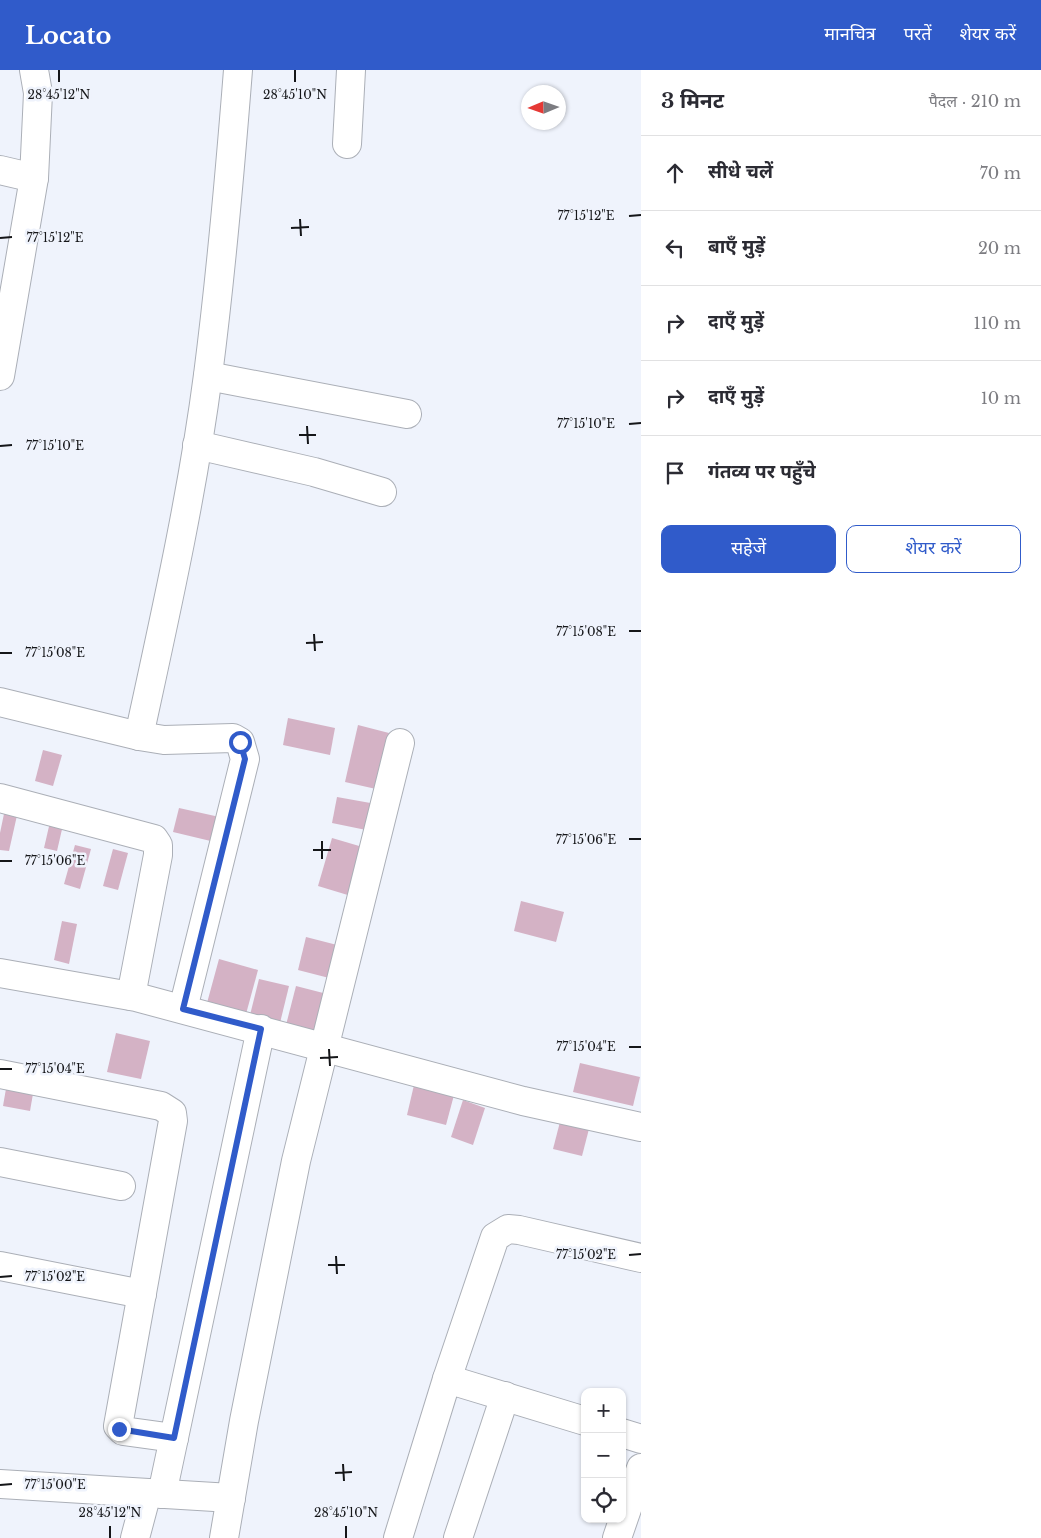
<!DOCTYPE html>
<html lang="hi">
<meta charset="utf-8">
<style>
body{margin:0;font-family:"Libre Baskerville","Noto Sans Devanagari",serif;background:#f2f2f3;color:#2b2b33}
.controls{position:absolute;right:15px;bottom:15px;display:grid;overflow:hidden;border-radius:10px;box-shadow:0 1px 4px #0004}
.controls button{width:45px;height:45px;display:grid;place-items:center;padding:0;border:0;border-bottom:1px solid #e1e1e2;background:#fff;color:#2b2b33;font:25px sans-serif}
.compass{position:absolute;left:521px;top:15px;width:45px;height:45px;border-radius:50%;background:#fff;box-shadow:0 1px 4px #0004;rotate:268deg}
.stop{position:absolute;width:15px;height:15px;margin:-11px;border:4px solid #305bca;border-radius:50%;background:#fff}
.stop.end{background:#305bca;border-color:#fff;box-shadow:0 1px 5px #0008}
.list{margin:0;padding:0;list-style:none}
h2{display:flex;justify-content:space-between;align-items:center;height:65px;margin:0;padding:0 20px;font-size:21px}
h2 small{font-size:16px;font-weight:400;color:#7c7c81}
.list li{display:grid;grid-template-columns:32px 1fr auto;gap:15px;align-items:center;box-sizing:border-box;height:75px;padding:0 20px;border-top:1px solid #e1e1e2}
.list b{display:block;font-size:19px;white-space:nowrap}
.list em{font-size:16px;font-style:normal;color:#7c7c81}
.actions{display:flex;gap:10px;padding:15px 20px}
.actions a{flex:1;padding:11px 0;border:1px solid #305bca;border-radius:10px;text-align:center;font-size:18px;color:#305bca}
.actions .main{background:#305bca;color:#fff}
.icon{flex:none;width:28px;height:28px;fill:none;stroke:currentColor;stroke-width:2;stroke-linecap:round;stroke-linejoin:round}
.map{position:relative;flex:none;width:641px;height:1468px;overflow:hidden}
header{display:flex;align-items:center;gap:30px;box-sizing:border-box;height:70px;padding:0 25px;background:#305bca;color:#fff}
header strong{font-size:24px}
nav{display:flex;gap:28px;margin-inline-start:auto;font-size:18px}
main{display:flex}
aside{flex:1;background:#fff}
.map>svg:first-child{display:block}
.building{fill:#d4b2c5}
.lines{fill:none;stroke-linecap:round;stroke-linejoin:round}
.minor-casing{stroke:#abafb7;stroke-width:30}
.tertiary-casing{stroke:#abafb7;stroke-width:30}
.minor{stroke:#fff;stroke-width:28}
.tertiary{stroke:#fff;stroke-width:28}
.route{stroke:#305bca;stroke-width:6}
.ticks{fill:none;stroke:#151619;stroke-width:2}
.ticks-label{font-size:12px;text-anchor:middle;fill:#151619;stroke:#eff3fc;stroke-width:5;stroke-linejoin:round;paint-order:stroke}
</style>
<header>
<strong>Locato</strong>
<nav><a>मानचित्र</a><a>परतें</a><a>शेयर करें</a></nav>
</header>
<main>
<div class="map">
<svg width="641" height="1468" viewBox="0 0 641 1468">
<rect width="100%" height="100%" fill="#eff3fc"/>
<g class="building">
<polygon points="288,648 335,658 330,685 283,675"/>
<polygon points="358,655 389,663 376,719 345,712"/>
<polygon points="43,680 62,685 53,716 35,711"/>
<polygon points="337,727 376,734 371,761 332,753"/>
<polygon points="179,738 224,748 219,773 173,762"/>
<polygon points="5,739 18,741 9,781 0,780 0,763"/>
<polygon points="50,752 63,755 57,781 44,778"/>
<polygon points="332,768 366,778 351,826 318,816"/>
<polygon points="75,775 91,779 80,819 64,814"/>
<polygon points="113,779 128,783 118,820 103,816"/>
<polygon points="521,831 564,842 556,872 514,861"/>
<polygon points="62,851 77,854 69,894 54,890"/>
<polygon points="306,867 341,876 333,909 298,900"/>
<polygon points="219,889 258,900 246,944 207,933"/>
<polygon points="259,909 289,916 280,953 250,945"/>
<polygon points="296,916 331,925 319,964 286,955"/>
<polygon points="116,963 150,971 141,1009 107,1002"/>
<polygon points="580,993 640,1007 633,1036 573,1022"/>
<polygon points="7,1013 34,1018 30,1041 3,1036"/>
<polygon points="414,1015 454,1025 446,1055 407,1045"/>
<polygon points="463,1030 485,1038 473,1075 451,1067"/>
<polygon points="561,1048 590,1055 582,1086 553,1079"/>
</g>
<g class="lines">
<g class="minor-casing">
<g id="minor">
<polyline points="347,74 351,0"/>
<polyline points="0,100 34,108"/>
<polyline points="0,306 34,108 38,23 34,0"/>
<polyline points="208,306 407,344"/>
<polyline points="197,375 314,402 382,422"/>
<polyline points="0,632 139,666 164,670 233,668 240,672 245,689 183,939"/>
<path d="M139,666c26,-120 53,-239 69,-361 13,-101 22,-203 30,-305"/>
<polyline points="0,728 154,769 158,775 158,785 131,926"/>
<polyline points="0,903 136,927 523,1031 641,1057"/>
<polyline points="0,1004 161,1036 172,1043 173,1051 118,1356 123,1361 174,1368"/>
<polyline points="0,1092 121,1116"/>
<polyline points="0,1196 142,1224"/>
<polyline points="585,1351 447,1309 495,1167 508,1159 519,1160 641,1188"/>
<polyline points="622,1363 641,1369"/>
<polyline points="0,1414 231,1428"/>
<polyline points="162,1424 261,959"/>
<polyline points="135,1468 147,1423"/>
<polyline points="224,1468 244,1351 296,1091 400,673"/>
<polyline points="398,1468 447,1309"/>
<polyline points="458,1468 505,1326"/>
</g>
</g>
<g class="tertiary-casing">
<polyline id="tertiary" points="617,1468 641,1398"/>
</g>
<use href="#minor" class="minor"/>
<use href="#tertiary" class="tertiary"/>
</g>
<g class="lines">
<polyline class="route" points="119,1359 174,1368 261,959 183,939 245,689 240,672"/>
</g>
<path class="ticks" d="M59,0v12M295,0v12M629,146l12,-1M300,149l1,17M291,158l18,-1M0,168l12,-1M629,354l12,-1M307,356l1,18M299,365h17M0,376l12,-1M629,561h12M314,564l1,17M306,573l17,-1M0,583h12M629,769h12M322,771v18M313,780h18M0,791h12M629,977h12M329,979l1,17M320,988l18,-1M0,999h12M629,1185l12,-1M336,1186l1,18M328,1195h17M0,1207l12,-1M343,1394l1,17M335,1403l17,-1M0,1415l12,-1M110,1456v12M346,1456v12"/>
<g class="ticks-label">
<text x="59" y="29">28°45'12"N</text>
<text x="295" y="29">28°45'10"N</text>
<text x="586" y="150">77°15'12"E</text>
<text x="55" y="172">77°15'12"E</text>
<text x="586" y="358">77°15'10"E</text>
<text x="55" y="380">77°15'10"E</text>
<text x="586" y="566">77°15'08"E</text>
<text x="55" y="587">77°15'08"E</text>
<text x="586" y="774">77°15'06"E</text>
<text x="55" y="795">77°15'06"E</text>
<text x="586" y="981">77°15'04"E</text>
<text x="55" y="1003">77°15'04"E</text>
<text x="586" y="1189">77°15'02"E</text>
<text x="55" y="1211">77°15'02"E</text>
<text x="55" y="1419">77°15'00"E</text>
<text x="110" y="1447">28°45'12"N</text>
<text x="346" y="1447">28°45'10"N</text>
</g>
</svg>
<div class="controls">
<button>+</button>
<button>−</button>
<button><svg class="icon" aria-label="locate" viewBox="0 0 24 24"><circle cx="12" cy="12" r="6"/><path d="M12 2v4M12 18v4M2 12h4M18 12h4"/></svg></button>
</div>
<svg class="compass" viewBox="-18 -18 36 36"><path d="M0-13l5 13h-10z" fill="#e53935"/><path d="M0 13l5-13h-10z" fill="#7c7c81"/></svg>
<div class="stop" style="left:240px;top:672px"></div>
<div class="stop end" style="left:119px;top:1359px"></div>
</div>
<aside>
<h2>3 मिनट<small>पैदल · 210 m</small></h2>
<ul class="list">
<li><svg class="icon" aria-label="ahead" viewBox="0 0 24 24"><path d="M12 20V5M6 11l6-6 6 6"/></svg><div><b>सीधे चलें</b></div><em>70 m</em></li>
<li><svg class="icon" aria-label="left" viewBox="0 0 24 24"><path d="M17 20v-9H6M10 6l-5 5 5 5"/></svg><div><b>बाएँ मुड़ें</b></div><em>20 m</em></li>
<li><svg class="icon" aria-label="right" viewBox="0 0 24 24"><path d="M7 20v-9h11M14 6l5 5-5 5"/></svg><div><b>दाएँ मुड़ें</b></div><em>110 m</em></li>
<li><svg class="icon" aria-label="right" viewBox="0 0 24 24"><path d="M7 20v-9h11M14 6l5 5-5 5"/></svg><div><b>दाएँ मुड़ें</b></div><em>10 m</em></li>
<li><svg class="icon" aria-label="arrive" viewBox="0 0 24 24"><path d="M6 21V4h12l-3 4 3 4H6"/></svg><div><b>गंतव्य पर पहुँचे</b></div></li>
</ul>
<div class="actions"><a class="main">सहेजें</a><a>शेयर करें</a></div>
</aside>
</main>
